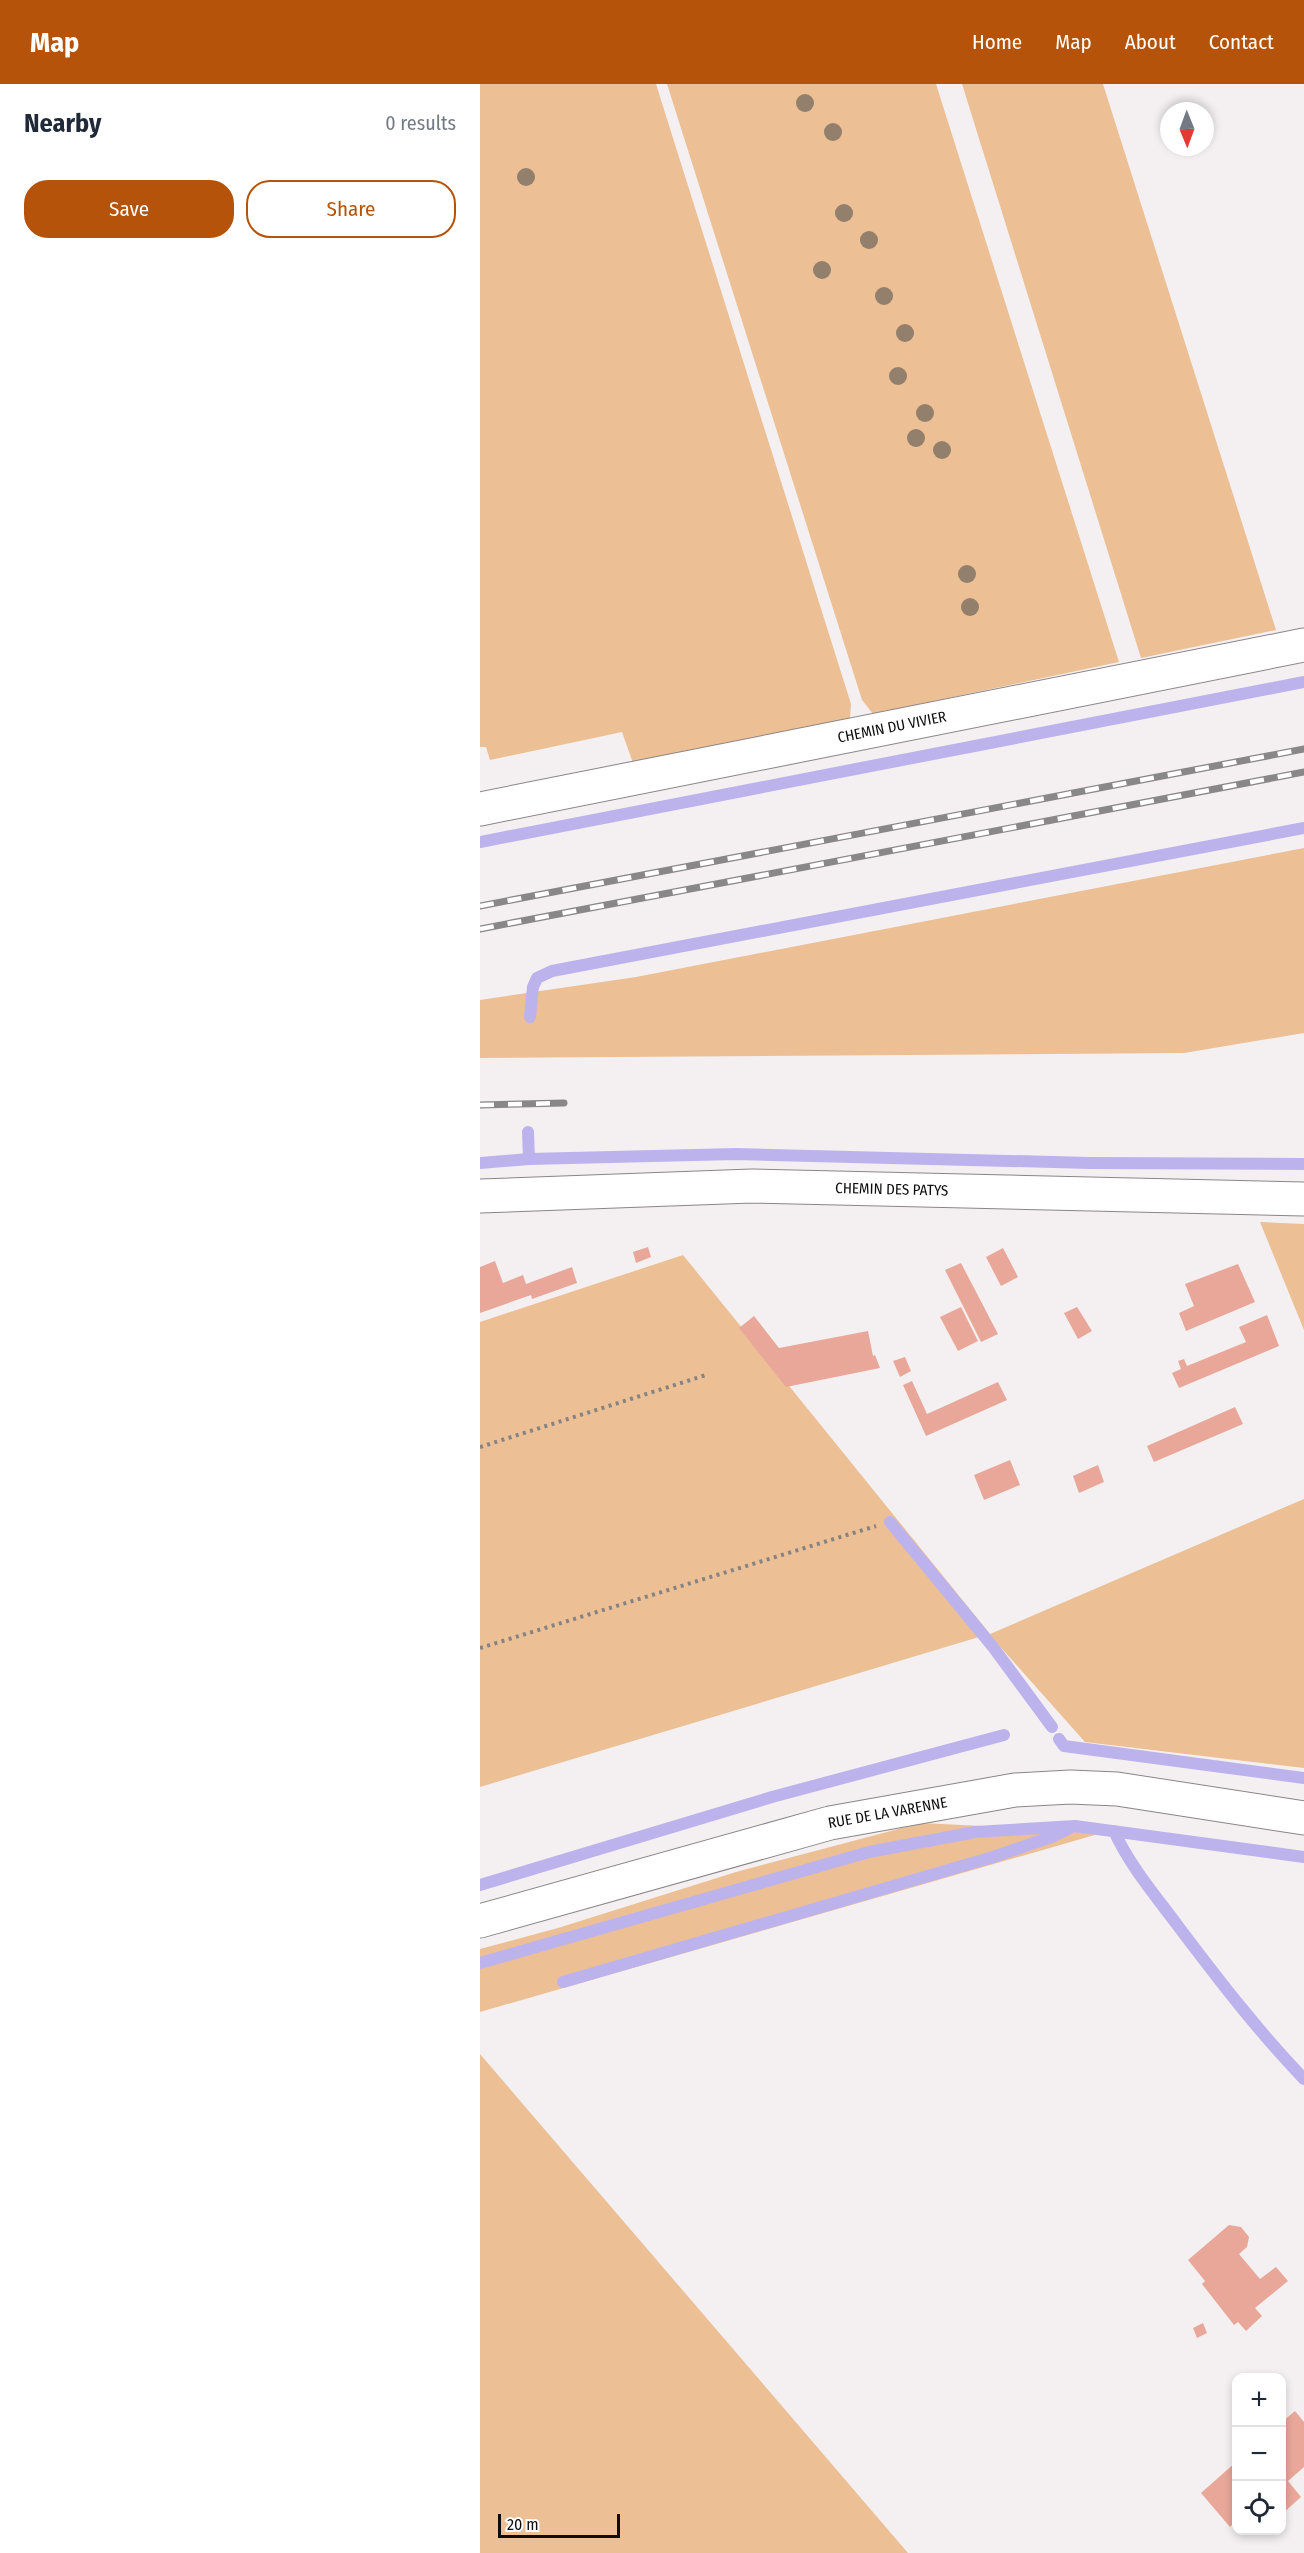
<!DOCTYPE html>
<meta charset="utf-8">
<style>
body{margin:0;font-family:"Fira Sans Condensed",sans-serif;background:#f6f6f7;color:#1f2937}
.controls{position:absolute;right:18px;bottom:18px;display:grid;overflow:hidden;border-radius:12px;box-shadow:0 3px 9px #0003}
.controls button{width:54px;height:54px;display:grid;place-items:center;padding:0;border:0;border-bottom:2px solid #e0e1e3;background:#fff;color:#1f2937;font:30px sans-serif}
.compass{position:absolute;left:680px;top:18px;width:54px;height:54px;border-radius:50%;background:#fff;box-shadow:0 3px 9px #0003;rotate:179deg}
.scale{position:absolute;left:18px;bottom:15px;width:122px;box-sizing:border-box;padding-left:6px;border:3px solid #0e0c0d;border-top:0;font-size:16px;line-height:21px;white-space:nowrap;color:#0e0c0d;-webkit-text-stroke:4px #fff;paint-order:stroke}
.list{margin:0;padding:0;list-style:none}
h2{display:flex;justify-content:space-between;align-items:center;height:78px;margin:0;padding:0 24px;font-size:26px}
h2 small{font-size:20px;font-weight:400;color:#747a83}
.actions{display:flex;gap:12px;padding:18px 24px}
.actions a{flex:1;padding:14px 0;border:2px solid #b45309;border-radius:24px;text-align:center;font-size:21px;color:#b45309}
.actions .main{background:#b45309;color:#fff}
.icon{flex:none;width:33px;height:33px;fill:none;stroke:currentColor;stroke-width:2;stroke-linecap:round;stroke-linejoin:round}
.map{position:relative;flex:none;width:824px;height:2469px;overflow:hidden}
header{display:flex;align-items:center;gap:36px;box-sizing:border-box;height:84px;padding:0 30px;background:#b45309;color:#fff}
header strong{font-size:28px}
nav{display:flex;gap:33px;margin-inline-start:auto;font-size:21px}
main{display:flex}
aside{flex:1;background:#fff}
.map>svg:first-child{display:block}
.green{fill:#ecbf94}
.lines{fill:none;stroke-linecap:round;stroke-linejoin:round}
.stream{stroke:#bdb3ec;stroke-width:12}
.building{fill:#e8a799}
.minor-casing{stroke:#8a8687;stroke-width:35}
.tertiary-casing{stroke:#8a8687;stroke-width:35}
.path{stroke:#868384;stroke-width:4;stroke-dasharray:3 4.5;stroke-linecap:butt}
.minor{stroke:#fff;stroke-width:33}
.tertiary{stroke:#fff;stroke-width:33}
.rail-casing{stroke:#8a8788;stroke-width:7}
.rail{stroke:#fff;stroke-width:4.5;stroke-dasharray:14;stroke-linecap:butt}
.tree{fill:#927f6c}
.labels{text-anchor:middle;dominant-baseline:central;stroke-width:6;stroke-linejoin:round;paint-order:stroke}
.street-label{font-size:15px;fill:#0e0c0d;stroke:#fff}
</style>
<header>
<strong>Map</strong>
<nav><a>Home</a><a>Map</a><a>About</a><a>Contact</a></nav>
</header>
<main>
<aside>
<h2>Nearby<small>0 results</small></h2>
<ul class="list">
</ul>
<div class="actions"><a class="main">Save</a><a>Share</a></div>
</aside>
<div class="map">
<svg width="824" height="2469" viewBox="0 0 824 2469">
<rect width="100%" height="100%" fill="#f4f0f1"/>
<g class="green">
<polygon points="0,0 176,0 371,620 370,635 153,679 142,648 10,676 6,663 0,663"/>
<polygon points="187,0 456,0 639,578 393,630 382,616"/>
<polygon points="482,0 623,0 796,546 661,574"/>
<polygon points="824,764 824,949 704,969 0,974 0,916 156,893"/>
<polygon points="780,1138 824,1140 824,1246"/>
<polygon points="203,1171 510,1550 824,1415 824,1684 605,1658 509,1550 0,1703 0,1238"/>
<polygon points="441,1739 625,1748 0,1928 0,1865 78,1844 256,1788"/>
<polygon points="0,1970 428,2469 0,2469"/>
</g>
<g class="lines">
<g class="stream">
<polyline points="0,758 824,598"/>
<polyline points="50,933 53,903 57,894 72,887 824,744"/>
<polyline points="49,1075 256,1070 610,1079 824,1080"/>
<polyline points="0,1079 49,1075 48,1048"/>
<polyline points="410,1438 513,1563 572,1643"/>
<polyline points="579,1655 584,1662 824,1694"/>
<path d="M634,1747c16,35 41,64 64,95 40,53 80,105 126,153"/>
<polyline points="0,1801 292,1713 524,1651"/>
<polyline points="0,1879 389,1768 495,1748 595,1742 824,1773"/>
<polyline points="83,1898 513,1773 574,1752 590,1744"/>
</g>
</g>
<g class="building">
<polygon points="168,1163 171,1173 156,1179 153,1168"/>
<polygon points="523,1164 538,1193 521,1202 506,1173"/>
<polygon points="15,1177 23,1199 43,1191 46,1200 92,1183 97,1199 52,1215 51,1211 0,1229 0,1183"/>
<polygon points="481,1179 518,1250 501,1258 465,1186"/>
<polygon points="758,1180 775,1218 706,1247 699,1229 714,1222 705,1200"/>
<polygon points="481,1223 498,1257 478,1267 460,1233"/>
<polygon points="597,1223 612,1247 598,1255 584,1229"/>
<polygon points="787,1231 799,1262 699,1304 692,1289 701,1285 698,1277 704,1275 707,1282 766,1258 759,1243"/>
<polygon points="274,1232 299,1264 388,1247 393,1272 395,1271 400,1284 306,1303 259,1244"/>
<polygon points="425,1273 431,1287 420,1293 413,1277"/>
<polygon points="432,1297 447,1330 518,1298 527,1316 446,1352 423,1301"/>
<polygon points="755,1323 763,1340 674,1378 667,1362"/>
<polygon points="530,1376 540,1401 504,1416 494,1391"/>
<polygon points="618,1381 624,1398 599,1409 593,1392"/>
<polygon points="749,2141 761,2143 769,2153 767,2163 759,2170 780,2195 796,2183 808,2197 775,2224 782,2232 766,2247 758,2238 754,2241 722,2200 725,2197 708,2176"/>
<polygon points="723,2239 727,2249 717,2254 713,2244"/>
<polygon points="815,2327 824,2338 824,2383 808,2397 821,2413 802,2430 802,2338"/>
<polygon points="756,2378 756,2437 750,2443 721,2409"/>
</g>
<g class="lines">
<g class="minor-casing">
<g id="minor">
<path id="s1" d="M0,725l824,-164"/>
<path id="s2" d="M0,1112l272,-10 552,13"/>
</g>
</g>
<g class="tertiary-casing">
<g id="tertiary">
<path id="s3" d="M0,1837l350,-98 185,-33 55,-3 47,2 187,29"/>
</g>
</g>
<g class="path">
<polyline points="0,1363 226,1291"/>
<polyline points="0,1564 396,1442"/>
</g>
<use href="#minor" class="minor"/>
<use href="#tertiary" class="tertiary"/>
<g class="rail-casing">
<g id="rail">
<polyline points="0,822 824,665"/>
<polyline points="0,845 824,688"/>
<polyline points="0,1021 84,1019"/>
</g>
</g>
<use href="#rail" class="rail"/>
</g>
<g class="tree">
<circle cx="325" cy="19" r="9"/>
<circle cx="353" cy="48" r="9"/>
<circle cx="46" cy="93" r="9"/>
<circle cx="364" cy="129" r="9"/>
<circle cx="389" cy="156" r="9"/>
<circle cx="342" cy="186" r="9"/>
<circle cx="404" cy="212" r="9"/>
<circle cx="425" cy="249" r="9"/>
<circle cx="418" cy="292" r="9"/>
<circle cx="445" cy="329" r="9"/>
<circle cx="436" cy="354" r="9"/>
<circle cx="462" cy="366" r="9"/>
<circle cx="487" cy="490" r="9"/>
<circle cx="490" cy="523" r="9"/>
</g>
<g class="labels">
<g class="street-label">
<text stroke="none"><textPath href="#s1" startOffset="420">CHEMIN DU VIVIER</textPath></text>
<text stroke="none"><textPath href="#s2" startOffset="412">CHEMIN DES PATYS</textPath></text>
<text stroke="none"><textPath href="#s3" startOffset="422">RUE DE LA VARENNE</textPath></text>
</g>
</g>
</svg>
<div class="controls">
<button>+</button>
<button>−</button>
<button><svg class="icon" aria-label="locate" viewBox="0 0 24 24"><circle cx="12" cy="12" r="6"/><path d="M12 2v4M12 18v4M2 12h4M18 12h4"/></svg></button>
</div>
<svg class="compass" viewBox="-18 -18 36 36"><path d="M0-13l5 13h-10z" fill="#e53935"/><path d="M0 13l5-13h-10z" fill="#747a83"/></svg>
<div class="scale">20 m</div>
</div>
</main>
